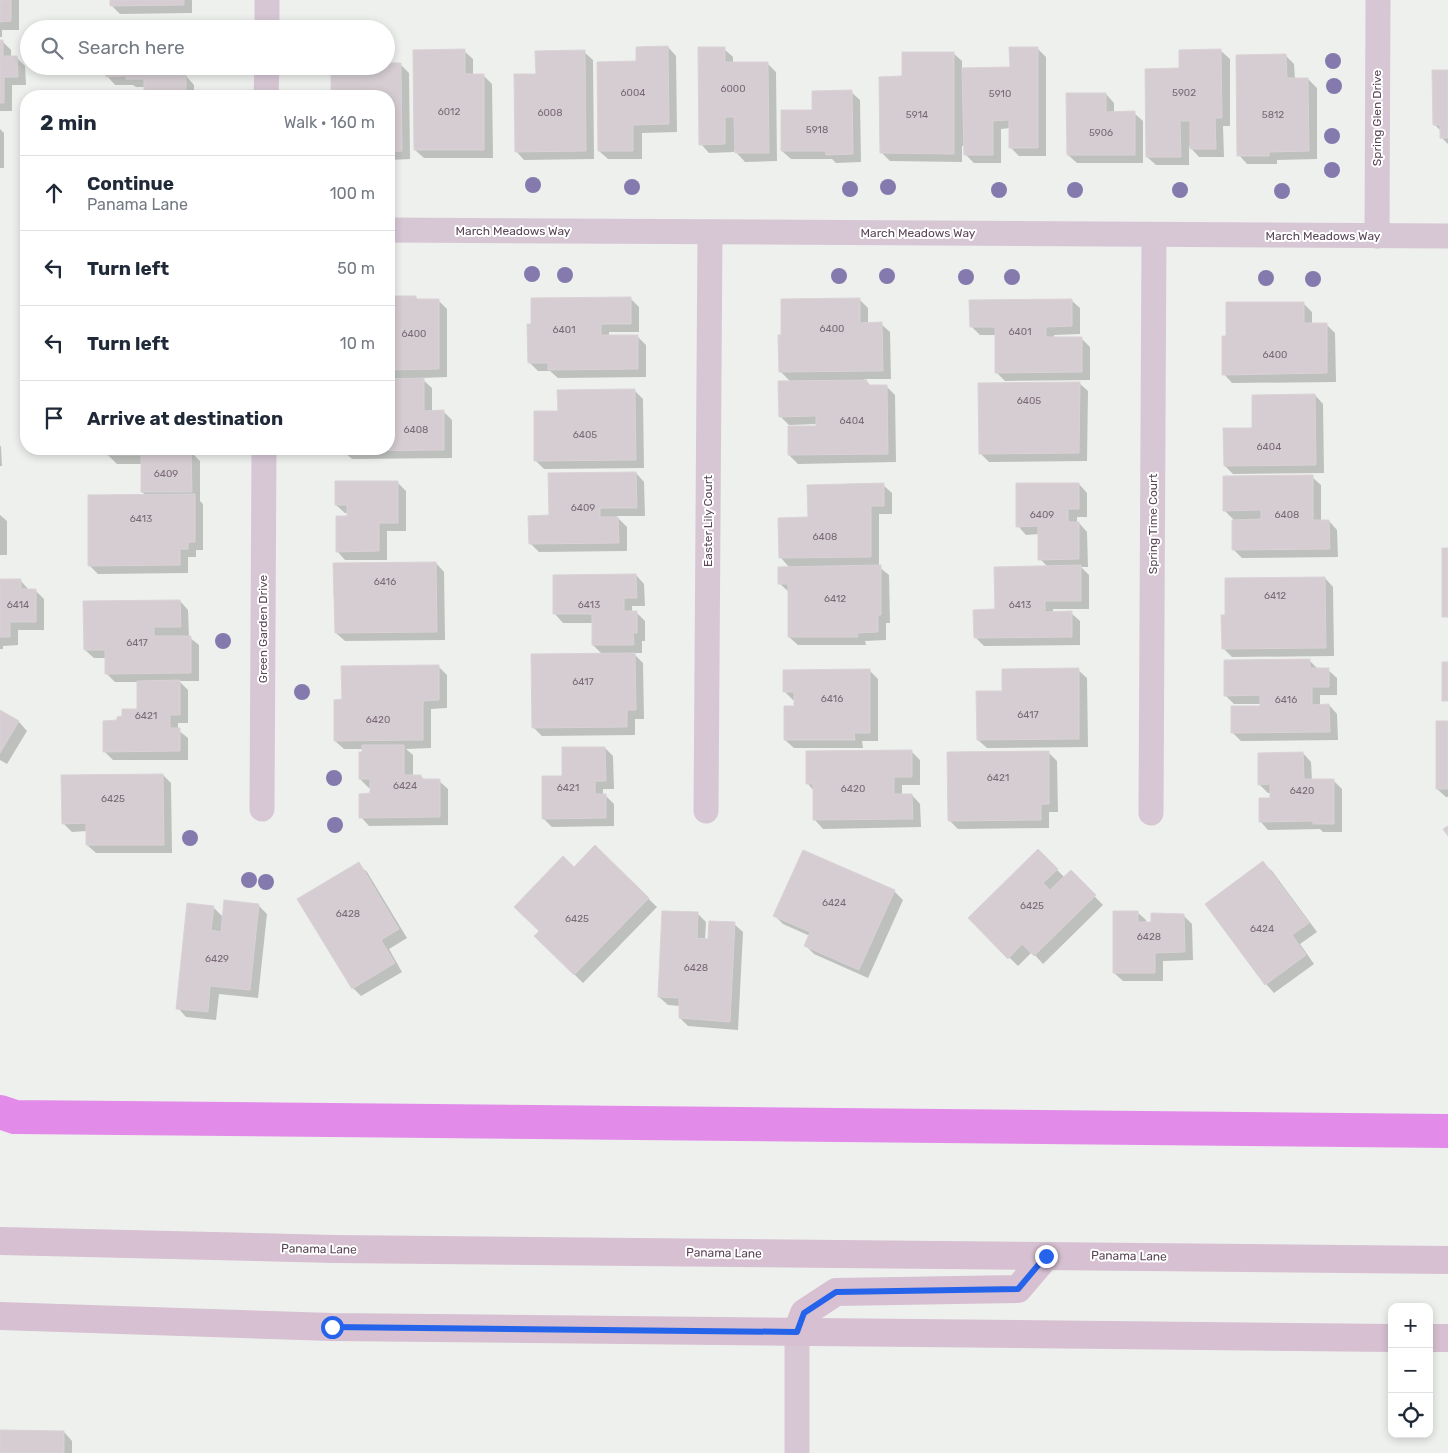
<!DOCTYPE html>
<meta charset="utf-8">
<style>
body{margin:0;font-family:Rubik,sans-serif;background:#f6f6f7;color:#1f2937}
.controls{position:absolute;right:15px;bottom:15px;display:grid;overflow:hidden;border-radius:10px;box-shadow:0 2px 8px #0003}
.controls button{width:45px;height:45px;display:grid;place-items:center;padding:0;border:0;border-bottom:1px solid #e0e1e3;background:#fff;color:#1f2937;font:25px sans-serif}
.stop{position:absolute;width:15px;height:15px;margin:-11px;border:4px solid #2563eb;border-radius:50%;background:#fff}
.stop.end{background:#2563eb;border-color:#fff;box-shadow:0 1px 5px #0008}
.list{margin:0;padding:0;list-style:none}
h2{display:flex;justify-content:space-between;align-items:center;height:65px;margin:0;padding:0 20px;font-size:21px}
h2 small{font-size:16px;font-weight:400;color:#747a83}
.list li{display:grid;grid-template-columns:32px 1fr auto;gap:15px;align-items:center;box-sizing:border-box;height:75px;padding:0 20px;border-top:1px solid #e0e1e3}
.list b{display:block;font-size:19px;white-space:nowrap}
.list p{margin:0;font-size:16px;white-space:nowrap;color:#747a83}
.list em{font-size:16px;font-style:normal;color:#747a83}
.icon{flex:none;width:28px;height:28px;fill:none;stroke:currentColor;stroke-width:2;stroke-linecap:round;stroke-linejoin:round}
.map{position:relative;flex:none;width:1448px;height:1453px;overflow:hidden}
.search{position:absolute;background:#fff;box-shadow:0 2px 8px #0003;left:20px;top:20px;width:375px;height:55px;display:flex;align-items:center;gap:12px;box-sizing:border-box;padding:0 18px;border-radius:28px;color:#747a83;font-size:19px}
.panel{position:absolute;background:#fff;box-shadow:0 2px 8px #0003;left:20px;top:90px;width:375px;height:365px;border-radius:20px}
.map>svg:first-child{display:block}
.shadow{fill:#0003}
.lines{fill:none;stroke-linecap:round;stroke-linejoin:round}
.canal{stroke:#e28be9;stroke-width:34}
.building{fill:#d5cdd2;stroke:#d9d2d6}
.street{stroke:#d7c7d5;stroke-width:25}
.secondary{stroke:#d6c0d1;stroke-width:28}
.tree{fill:#847aad}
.route{stroke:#2563eb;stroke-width:6}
.labels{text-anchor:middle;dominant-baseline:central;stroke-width:4;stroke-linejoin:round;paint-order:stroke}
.number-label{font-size:10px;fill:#796876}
.street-label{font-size:12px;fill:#5a4657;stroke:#fff}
</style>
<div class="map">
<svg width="1448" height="1453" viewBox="0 0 1448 1453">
<rect width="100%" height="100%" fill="#eef0ed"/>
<g class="shadow">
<polygon points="0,0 19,0 19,30 2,30 2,37 0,37"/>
<polygon points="111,0 192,0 192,13 120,14 111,5"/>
<polygon points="0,42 3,42 11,50 11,58 17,58 25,66 26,85 12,85 12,111 0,111"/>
<polygon points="668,47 676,56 677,132 642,133 642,159 608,159 599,151 637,63"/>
<polygon points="1037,48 1046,57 1046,156 1019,156 1010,147 1010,128 1001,129 1001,163 974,163 965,154 965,146 962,146 962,162 890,161 881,152 903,78 953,53 962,61 962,69 1011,68"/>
<polygon points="724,49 733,57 733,63 767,63 776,72 777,161 745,162 734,150 734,152 709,153 701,144"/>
<polygon points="464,51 473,59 473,75 483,75 492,84 493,158 424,158 415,150"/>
<polygon points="1221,51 1230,59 1230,126 1223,126 1224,157 1199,157 1189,146 1189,165 1156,165 1147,157 1180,70"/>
<polygon points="584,52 593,60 594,159 524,160 516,151 537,75"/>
<polygon points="1286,56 1294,64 1295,79 1308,79 1317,88 1317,159 1277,160 1277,164 1247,164 1239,155"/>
<polygon points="401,65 409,73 410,159 389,160 389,96 333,96 332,66"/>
<polygon points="107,66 194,66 194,72 183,72 183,76 186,76 194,85 194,96 145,96 145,87 136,87 133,85 115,85 107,76"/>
<polygon points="1448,71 1448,144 1441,137 1441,131 1434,124"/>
<polygon points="851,92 860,100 861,162 836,163 832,159 791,159 782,151 814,111"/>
<polygon points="1106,94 1114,103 1114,113 1134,113 1143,121 1143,163 1077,163 1068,155"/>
<polygon points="0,129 4,133 4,168 0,168"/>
<polygon points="389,297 415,297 419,300 438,300 447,309 447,377 421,378 432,388 432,412 443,411 452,420 452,458 352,459 343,451 343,449 389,449"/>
<polygon points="630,298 639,307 639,332 609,332 609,336 637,336 646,345 646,377 558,378 550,371 538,371 529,362"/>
<polygon points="859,299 868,308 868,324 881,324 890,332 891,379 864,379 872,387 887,387 895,395 896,462 798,464 789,455 817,428 817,424 789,425 780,416 791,382 780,371"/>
<polygon points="1071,300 1080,308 1080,334 1054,335 1054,338 1081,338 1090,347 1090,380 1005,381 996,372 996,335 980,335 971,326"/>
<polygon points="1303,303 1312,312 1312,324 1326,324 1335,333 1336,382 1232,383 1224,374"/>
<polygon points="1079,383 1088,391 1087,461 989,462 980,453"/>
<polygon points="634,390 643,399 644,468 544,469 535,460 559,412"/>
<polygon points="1315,395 1323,404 1324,473 1233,474 1225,466 1254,429"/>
<polygon points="0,445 1,447 2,466 0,466"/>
<polygon points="108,449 188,449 188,452 191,452 200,461 200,501 203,504 203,550 196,550 196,557 188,557 188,573 98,574 89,565 147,496 142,492 142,464 117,464 108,455"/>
<polygon points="636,473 644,482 645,516 616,516 627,527 627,551 539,552 530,543 550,516"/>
<polygon points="1312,477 1321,485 1321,521 1329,521 1337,530 1338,557 1242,558 1233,549 1235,521 1224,510"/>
<polygon points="397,482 406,491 406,531 387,531 387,560 345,560 337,551 349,513 345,513 336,505"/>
<polygon points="1079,484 1087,493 1087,517 1077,517 1077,523 1079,523 1087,532 1088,567 1081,567 1089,575 1089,609 1053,609 1053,613 1071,613 1080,621 1080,645 984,646 975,637 996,610 1048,567 1040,559 1039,534 1026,535 1018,526"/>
<polygon points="883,485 892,493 892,514 879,514 879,567 889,575 890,623 886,623 886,640 865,641 866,645 798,645 789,637 789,592 779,583 790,568 780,557 809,519"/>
<polygon points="0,515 7,521 7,555 0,555"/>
<polygon points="436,563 444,572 445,640 345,641 336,633"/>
<polygon points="636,575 644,584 645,606 632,606 632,612 636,612 645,621 645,641 642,641 642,653 633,653 643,663 644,719 635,719 635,735 542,736 533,727 603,655 593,645 593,623 563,623 555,614"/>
<polygon points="1325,578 1333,587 1334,656 1232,657 1223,648"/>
<polygon points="0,580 20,580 29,590 35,590 44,599 44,630 18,630 18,645 3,646 3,649 0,649"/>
<polygon points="180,601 188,610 189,637 199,645 199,681 179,681 188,690 188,723 178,723 178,730 188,738 188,760 113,760 104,751 118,721 139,710 138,682 115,682 106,673 106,658 94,658 85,650"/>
<polygon points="1310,661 1319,670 1328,670 1337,678 1337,695 1320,695 1320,706 1329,705 1337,714 1338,740 1241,741 1232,732 1261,707 1261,704 1234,704 1225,695"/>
<polygon points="438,666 447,675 447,708 431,709 431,748 406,749 413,755 413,776 421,776 425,781 439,781 448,789 448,825 369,826 361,817 372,794 372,788 369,788 360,779 363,749 344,749 335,741 343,700"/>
<polygon points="869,670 878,679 878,741 862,741 863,748 794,748 785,740 796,707 795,700 793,700 785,692"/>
<polygon points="1078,670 1087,678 1088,747 987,748 978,740 1003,692"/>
<polygon points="0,711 19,722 27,731 7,764 0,760"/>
<polygon points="1448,722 1448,797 1446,797 1437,789"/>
<polygon points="605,748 613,756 614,789 603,789 603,795 605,795 614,804 614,826 552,827 543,818 564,777"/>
<polygon points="911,751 920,760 920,785 902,785 902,795 912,795 920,804 921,827 823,829 815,820 814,791 808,784"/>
<polygon points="1048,752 1057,761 1058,812 1049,812 1049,828 958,829 949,820"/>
<polygon points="1303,753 1311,762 1312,781 1333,780 1342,789 1342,832 1323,832 1320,829 1268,830 1260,821 1271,799 1271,793 1268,793 1259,784"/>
<polygon points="163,775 171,783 172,853 96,853 87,845 87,831 72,832 63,823"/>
<polygon points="595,847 657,907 583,983 536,936 541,931 574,869"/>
<polygon points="1038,850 1065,878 1071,872 1103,905 1043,964 1032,952 1018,966 969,918"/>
<polygon points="1263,863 1272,871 1317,932 1300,944 1314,964 1274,993 1266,984"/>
<polygon points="358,864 367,872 407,938 389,949 402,972 361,996 353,988"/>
<polygon points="894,891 903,900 868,978 814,954 806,946 810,936 783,924 775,916"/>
<polygon points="258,905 267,914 258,998 219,994 216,1020 186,1017 178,1008 213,907 224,918"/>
<polygon points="1137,912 1146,920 1146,924 1184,916 1192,924 1193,960 1163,961 1163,981 1123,981 1114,973"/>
<polygon points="697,913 706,922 705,940 709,940 734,924 743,932 738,1030 688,1026 680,1018 680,1006 668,1005 659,997"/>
<polygon points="0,1432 64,1432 72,1441 72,1453 0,1453"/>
</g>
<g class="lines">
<polyline class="canal" points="0,1112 15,1117 1448,1131"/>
</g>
<g class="building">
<polygon points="0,0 11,0 11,21 0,22"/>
<polygon points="110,0 184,0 184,5 110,6"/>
<polygon points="0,40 3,40 3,56 17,56 18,77 4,77 4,103 0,103"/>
<polygon points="668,46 669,124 633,125 633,151 598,151 597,62 636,61 636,47"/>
<polygon points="698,47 725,47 725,62 768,62 769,153 735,153 734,117 725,117 725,144 699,145"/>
<polygon points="1009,47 1038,47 1038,148 1009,148 1009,120 993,121 993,155 964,155 962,68 1010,67"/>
<polygon points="465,49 465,74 484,74 484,150 414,150 413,50"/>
<polygon points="1221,49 1222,118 1215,118 1216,149 1190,149 1190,121 1180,121 1181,157 1146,157 1145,69 1179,68 1179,50"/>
<polygon points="585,50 586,151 515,152 514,74 536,74 535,51"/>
<polygon points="902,52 954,52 954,154 880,153 879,77 902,76"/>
<polygon points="1286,54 1287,78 1308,78 1309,151 1269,152 1269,156 1237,156 1236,55"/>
<polygon points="386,63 401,63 402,151 389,152 389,96 331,96 331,66 386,66"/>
<polygon points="106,66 175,66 175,75 186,75 186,96 144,96 144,79 126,79 126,76 106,77"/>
<polygon points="1432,70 1448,70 1448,138 1440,138 1440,125 1433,125"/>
<polygon points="852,90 853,154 826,155 825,151 781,151 781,110 812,110 812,91"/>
<polygon points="1066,93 1106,93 1106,112 1135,111 1135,155 1067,155"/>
<polygon points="389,296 416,296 416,299 439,299 439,369 389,370"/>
<polygon points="631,297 631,324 601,324 601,335 638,335 638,369 548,370 548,363 528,363 527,324 531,324 531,298"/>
<polygon points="860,298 860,323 882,322 883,371 779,372 778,335 781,335 781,299"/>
<polygon points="1072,299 1072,326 1046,327 1046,337 1082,337 1082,372 995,373 995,327 970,327 969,300"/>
<polygon points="1226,302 1304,302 1304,323 1327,323 1327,373 1222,375 1222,336 1226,336"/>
<polygon points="424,378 424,411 444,410 444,450 342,451 342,449 389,449 389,379"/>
<polygon points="867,380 867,385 887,385 888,454 788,455 788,426 816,426 816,416 779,417 778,381"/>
<polygon points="1080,382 1079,453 979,454 978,383"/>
<polygon points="635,389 636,460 534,461 534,411 558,411 557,390"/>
<polygon points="1315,394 1316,465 1224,466 1223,428 1252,428 1252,395"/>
<polygon points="107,449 179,449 179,451 191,451 192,492 141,492 141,455 107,455"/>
<polygon points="636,472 637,508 600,508 600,517 618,517 619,543 529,544 528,516 549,515 548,473"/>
<polygon points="1313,475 1313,520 1329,520 1330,549 1232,550 1232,520 1261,519 1261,510 1223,511 1223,476"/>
<polygon points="335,481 398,481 398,523 379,523 379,551 336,552 336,516 347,516 347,505 335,505"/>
<polygon points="884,483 884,506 871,506 871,557 779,558 778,518 808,517 807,485"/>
<polygon points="1016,483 1079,483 1079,509 1068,509 1068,522 1079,522 1079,559 1038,560 1038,526 1016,527"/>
<polygon points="195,494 195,542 188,542 188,549 180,549 180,565 88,566 88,495"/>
<rect x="1442" y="548" width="6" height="69"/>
<polygon points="436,562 437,632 335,633 333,563"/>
<polygon points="881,565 881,615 878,615 878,632 857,633 858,637 788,637 788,584 778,584 778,567"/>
<polygon points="1081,565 1081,601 1045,601 1045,612 1072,611 1072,637 974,638 973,610 995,609 994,567"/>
<polygon points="636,574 637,598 624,598 624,611 637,611 637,633 633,633 634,645 592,645 592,614 553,614 553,575"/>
<polygon points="1325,577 1326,648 1222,649 1221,615 1225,615 1225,578"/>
<polygon points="0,579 21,579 21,589 36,589 36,622 10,622 10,637 0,637"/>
<polygon points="180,600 181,627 154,627 154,636 191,636 191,673 105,674 105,650 84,650 83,601"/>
<polygon points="635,653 636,710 627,710 627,727 532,728 531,654"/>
<polygon points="1310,659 1310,668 1329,668 1329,687 1312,687 1312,705 1329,704 1330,732 1231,733 1231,706 1260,706 1260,695 1224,696 1224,660"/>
<rect x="1442" y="662" width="6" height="39"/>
<polygon points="439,665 439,700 423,701 423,740 334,741 334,700 342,699 341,666"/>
<polygon points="1079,668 1079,739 977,740 976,691 1002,691 1002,669"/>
<polygon points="870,669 870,733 854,733 855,740 784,740 784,706 794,706 794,692 783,692 783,670"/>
<polygon points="180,680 180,715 170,715 170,728 180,728 180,751 103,752 103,721 117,720 117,717 122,716 122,709 137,709 137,681"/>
<polygon points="0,710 19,721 0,753"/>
<rect x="1436" y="721" width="12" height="68"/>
<polygon points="362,745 404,745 404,775 421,775 421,779 440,779 440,817 359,818 359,794 370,793 370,779 359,779 359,752 362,752"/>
<polygon points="562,747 605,747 606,781 595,781 595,794 606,794 606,818 542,819 542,776 562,776"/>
<polygon points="912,750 912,777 894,777 894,794 912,794 913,819 813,820 813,784 806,784 806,751"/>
<polygon points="1049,751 1049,804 1041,804 1041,820 948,821 947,752"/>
<polygon points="1303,752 1304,779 1334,779 1334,824 1313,824 1313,821 1259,822 1259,798 1270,798 1270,784 1258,785 1258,753"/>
<polygon points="163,774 164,845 86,845 86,823 62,824 61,775"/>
<polygon points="1448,826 1448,836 1443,829"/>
<polygon points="595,845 649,898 574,975 534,936 539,931 514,907 563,856 574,867"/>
<polygon points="1038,849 1058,869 1043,883 1050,890 1071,870 1096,895 1034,956 1022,944 1008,959 968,918"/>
<polygon points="803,850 895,890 859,970 804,946 810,932 773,916"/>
<polygon points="1263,861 1309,923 1292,935 1306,955 1265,985 1205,904"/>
<polygon points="359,862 399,929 381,940 395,963 352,989 297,899"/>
<polygon points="224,900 259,904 250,990 210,986 208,1012 176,1009 187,903 214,906 211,930 221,932"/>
<polygon points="662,911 698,912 697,938 708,939 709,921 735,922 730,1022 679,1018 679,998 658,997"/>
<polygon points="1113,911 1138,911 1138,922 1151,922 1151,913 1184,914 1185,952 1155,953 1155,973 1113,973"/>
<polygon points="0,1430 64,1431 64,1453 0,1453"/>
</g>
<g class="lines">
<g class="street">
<polyline points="267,29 267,0"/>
<polyline points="266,96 267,66"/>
<polyline points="389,230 1448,236"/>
<polyline points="1377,236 1378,0"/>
<polyline points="262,809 264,449"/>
<polyline points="706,811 710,232"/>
<polyline points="1151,813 1154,235"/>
<polyline points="797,1332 797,1453"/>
</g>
<g class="secondary">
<polyline points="0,1241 335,1249 1448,1260"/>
<polyline points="0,1316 332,1327 1392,1338"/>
<polyline points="797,1332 804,1313 836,1292 1018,1289 1046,1256"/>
<polyline points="1429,1338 1448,1338"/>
</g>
</g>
<g class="tree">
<circle cx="1333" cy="61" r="8"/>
<circle cx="1334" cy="86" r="8"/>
<circle cx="1332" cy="136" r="8"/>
<circle cx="1332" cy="170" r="8"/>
<circle cx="533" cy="185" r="8"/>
<circle cx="632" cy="187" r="8"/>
<circle cx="888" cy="187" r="8"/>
<circle cx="850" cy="189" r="8"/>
<circle cx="999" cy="190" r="8"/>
<circle cx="1075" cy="190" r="8"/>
<circle cx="1180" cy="190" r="8"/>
<circle cx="1282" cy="191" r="8"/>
<circle cx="532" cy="274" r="8"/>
<circle cx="565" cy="275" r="8"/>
<circle cx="839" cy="276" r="8"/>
<circle cx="887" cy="276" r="8"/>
<circle cx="966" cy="277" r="8"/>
<circle cx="1012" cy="277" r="8"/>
<circle cx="1266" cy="278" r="8"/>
<circle cx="1313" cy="279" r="8"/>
<circle cx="223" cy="641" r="8"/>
<circle cx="302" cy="692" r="8"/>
<circle cx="334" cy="778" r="8"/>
<circle cx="335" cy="825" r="8"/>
<circle cx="190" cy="838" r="8"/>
<circle cx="249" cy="880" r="8"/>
<circle cx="266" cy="882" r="8"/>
</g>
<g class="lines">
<polyline class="route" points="332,1327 797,1332 804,1313 836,1292 1018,1289 1046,1256"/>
</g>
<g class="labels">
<g class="number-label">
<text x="733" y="89">6000</text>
<text x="633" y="93">6004</text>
<text x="1184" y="93">5902</text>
<text x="1000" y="94">5910</text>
<text x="449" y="112">6012</text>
<text x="550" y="113">6008</text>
<text x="917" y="115">5914</text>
<text x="1273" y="115">5812</text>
<text x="817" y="130">5918</text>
<text x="1101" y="133">5906</text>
<text x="832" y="329">6400</text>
<text x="564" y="330">6401</text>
<text x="1020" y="332">6401</text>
<text x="414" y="334">6400</text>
<text x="1275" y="355">6400</text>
<text x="1029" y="401">6405</text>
<text x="852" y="421">6404</text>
<text x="416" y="430">6408</text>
<text x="585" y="435">6405</text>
<text x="1269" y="447">6404</text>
<text x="166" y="474">6409</text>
<text x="583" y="508">6409</text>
<text x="1042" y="515">6409</text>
<text x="1287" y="515">6408</text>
<text x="141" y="519">6413</text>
<text x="825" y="537">6408</text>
<text x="385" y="582">6416</text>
<text x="1275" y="596">6412</text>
<text x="835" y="599">6412</text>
<text x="18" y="605">6414</text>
<text x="589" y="605">6413</text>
<text x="1020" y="605">6413</text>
<text x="137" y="643">6417</text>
<text x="583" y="682">6417</text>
<text x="832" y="699">6416</text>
<text x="1286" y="700">6416</text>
<text x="1028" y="715">6417</text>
<text x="146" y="716">6421</text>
<text x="378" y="720">6420</text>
<text x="998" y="778">6421</text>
<text x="405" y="786">6424</text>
<text x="568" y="788">6421</text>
<text x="853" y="789">6420</text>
<text x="1302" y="791">6420</text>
<text x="113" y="799">6425</text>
<text x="834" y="903">6424</text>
<text x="1032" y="906">6425</text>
<text x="348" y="914">6428</text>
<text x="577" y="919">6425</text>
<text x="1262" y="929">6424</text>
<text x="1149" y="937">6428</text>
<text x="217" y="959">6429</text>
<text x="696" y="968">6428</text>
</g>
<g class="street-label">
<text transform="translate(1377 118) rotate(-90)">Spring Glen Drive</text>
<text x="513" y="231">March Meadows Way</text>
<text x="918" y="233">March Meadows Way</text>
<text x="1323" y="236">March Meadows Way</text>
<text transform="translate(708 521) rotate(-90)">Easter Lily Court</text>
<text transform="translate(1153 524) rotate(-90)">Spring Time Court</text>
<text transform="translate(263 629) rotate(-90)">Green Garden Drive</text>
<text transform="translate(319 1249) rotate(1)">Panama Lane</text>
<text transform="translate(724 1253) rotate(1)">Panama Lane</text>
<text transform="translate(1129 1256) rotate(1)">Panama Lane</text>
</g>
</g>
</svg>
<div class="controls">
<button>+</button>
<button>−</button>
<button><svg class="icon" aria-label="locate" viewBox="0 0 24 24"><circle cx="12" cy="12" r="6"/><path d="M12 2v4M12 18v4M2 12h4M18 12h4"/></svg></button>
</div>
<div class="stop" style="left:332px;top:1327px"></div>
<div class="stop end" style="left:1046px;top:1256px"></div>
<div class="search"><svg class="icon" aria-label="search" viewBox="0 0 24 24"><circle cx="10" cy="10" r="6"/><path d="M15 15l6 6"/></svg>Search here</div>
<section class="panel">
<h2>2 min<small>Walk · 160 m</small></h2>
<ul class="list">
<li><svg class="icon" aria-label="ahead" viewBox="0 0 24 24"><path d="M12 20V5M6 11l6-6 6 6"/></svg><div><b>Continue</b><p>Panama Lane</p></div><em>100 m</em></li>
<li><svg class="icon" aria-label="left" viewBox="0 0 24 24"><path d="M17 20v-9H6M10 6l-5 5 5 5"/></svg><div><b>Turn left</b></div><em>50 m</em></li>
<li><svg class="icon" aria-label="left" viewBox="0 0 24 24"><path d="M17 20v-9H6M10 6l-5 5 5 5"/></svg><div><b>Turn left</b></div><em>10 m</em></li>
<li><svg class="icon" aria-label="arrive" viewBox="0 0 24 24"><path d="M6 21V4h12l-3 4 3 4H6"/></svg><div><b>Arrive at destination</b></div></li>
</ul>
</section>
</div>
